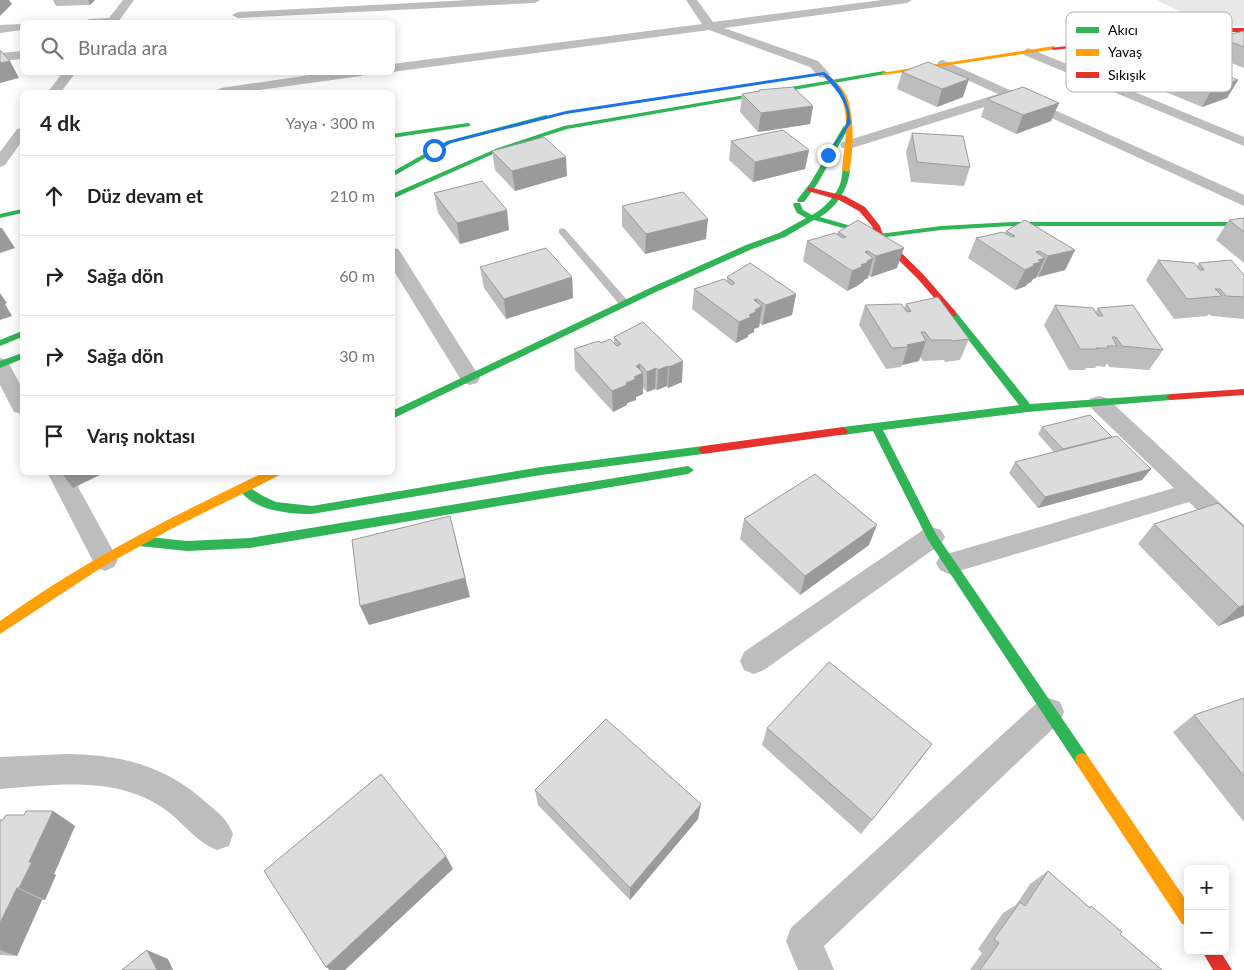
<!DOCTYPE html>
<html lang="tr">
<meta charset="utf-8">
<style>
body{margin:0;font-family:Lato,sans-serif;background:#f2f2f2;color:#222}
.controls{position:absolute;right:15px;bottom:15px;display:grid;overflow:hidden;border-radius:8px;box-shadow:0 2px 12px #0003}
.controls button{width:45px;height:45px;display:grid;place-items:center;padding:0;border:0;border-bottom:1px solid #e0e0e0;background:#fff;color:#222;font:25px sans-serif}
.stop{position:absolute;width:15px;height:15px;margin:-11px;border:4px solid #1a73e8;border-radius:50%;background:#fff}
.stop.end{background:#1a73e8;border-color:#fff;box-shadow:0 1px 5px #0008}
.list{margin:0;padding:0;list-style:none}
h2{display:flex;justify-content:space-between;align-items:center;height:65px;margin:0;padding:0 20px;font-size:21px}
h2 small{font-size:16px;font-weight:400;color:#767676}
.list li{display:grid;grid-template-columns:32px 1fr auto;gap:15px;align-items:center;box-sizing:border-box;height:80px;padding:0 20px;border-top:1px solid #e0e0e0}
.list b{display:block;font-size:19px;white-space:nowrap}
.list em{font-size:16px;font-style:normal;color:#767676}
.icon{flex:none;width:28px;height:28px;fill:none;stroke:currentColor;stroke-width:2;stroke-linecap:round;stroke-linejoin:round}
.map{position:relative;flex:none;width:1244px;height:970px;overflow:hidden}
.search{position:absolute;background:#fff;box-shadow:0 2px 12px #0003;left:20px;top:20px;width:375px;height:55px;display:flex;align-items:center;gap:12px;box-sizing:border-box;padding:0 18px;border-radius:8px;color:#767676;font-size:19px}
.panel{position:absolute;background:#fff;box-shadow:0 2px 12px #0003;left:20px;top:90px;width:375px;height:385px;border-radius:8px}
.map>svg:first-child{display:block}
.green{fill:#e8e8e8}
.lines{fill:none;stroke-linecap:round;stroke-linejoin:round}
.lane{fill:#bdbdbd;fill-rule:evenodd}
.street{fill:#bdbdbd;fill-rule:evenodd}
.fast{fill:#30b455;fill-rule:evenodd}
.slow{fill:#ff9f0a;fill-rule:evenodd}
.jam{fill:#e5322d;fill-rule:evenodd}
.wall{fill:#bdbdbd}
.shaded-wall{fill:#9a9a9a}
.building{fill:#dcdcdc;stroke:#9a9a9a}
.route{fill:#1a73e8}
.key{fill:#fff;stroke:#b2b2b2;stroke-width:1}
.key-label{font-size:14px;fill:#000}
</style>
<div class="map">
<svg width="1244" height="970" viewBox="0 0 1244 970">
<rect width="100%" height="100%" fill="#fff"/>
<polygon class="green" points="1156,0 1244,0 1244,26 1212,26"/>
<g class="lines">
<polygon class="lane" points="562,228 565,229 628,301 628,305 620,305 559,233 559,229"/>
<g class="street">
<polygon points="123,0 134,0 118,22 83,22 89,19 109,18"/>
<polygon points="469,0 540,0 535,3 238,18 232,15 238,12"/>
<polygon points="686,0 697,0 713,22 882,0 912,0 907,3 724,28 818,61 830,74 824,78 819,77 810,67 709,30 392,72 392,64 702,24"/>
<polygon points="22,24 22,30 0,33 0,25"/>
<polygon points="1028,48 1244,137 1244,146 1024,55 1022,52"/>
<polygon points="22,51 22,59 0,61 0,53"/>
<polygon points="943,60 1244,195 1244,206 1010,99 852,148 842,148 840,145 842,142 998,94 939,67 937,64 939,61"/>
<polygon points="63,72 76,72 61,92 48,92"/>
<polygon points="330,72 367,72 361,76 245,92 214,92 221,88"/>
<polygon points="22,128 22,141 5,165 0,167 0,152 17,129"/>
<polygon points="392,248 398,249 401,253 477,373 480,378 477,383 470,385 463,383 392,268"/>
<polygon points="0,358 7,360 22,388 22,414 14,412 0,385"/>
<polygon points="1099,396 1107,398 1244,525 1244,550 1235,547 1189,502 949,574 940,570 936,563 940,556 1174,488 1091,408 1088,403 1091,398"/>
<polygon points="47,472 70,472 118,560 114,567 105,571 96,567"/>
<polygon points="932,527 941,530 945,537 941,544 764,670 754,674 744,670 740,661 744,652 923,530"/>
<polygon points="1049,698 1060,702 1064,712 1060,722 824,946 834,970 798,970 786,941 791,928 1038,702"/>
<path d="M67,754c57,1 100,12 142,51 11,9 19,16 24,29l-4,12 -12,4c-23,-9 -36,-31 -57,-44 -47,-30 -107,-21 -160,-17v-32z"/>
</g>
<g class="fast">
<polygon points="884,71 886,72 886,74 567,129 502,150 392,199 392,194 498,148 564,126"/>
<polygon points="546,115 549,117 548,118 451,143 392,177 392,172 447,141"/>
<polygon points="468,123 470,124 470,126 392,138 392,134"/>
<polygon points="846,125 849,127 818,183 804,202 798,202 797,200 811,182 843,127"/>
<path d="M843,168l7,2c-2,19 -13,37 -30,47l59,17 62,-8 71,-4h232v4h-232l-71,4 -62,8 -65,-18 -29,17 -33,12 -96,43 -264,127v-8l258,-123 96,-43 33,-12 27,-15 -9,-5 -4,-8 1,-2h6l3,7 9,5c13,-7 25,-20 29,-34 1,-4 1,-9 2,-13z"/>
<polygon points="22,209 22,213 0,218 0,214"/>
<polygon points="953,311 956,312 1030,404 1171,394 1176,397 1171,400 1027,412 883,430 936,534 1087,755 1089,760 1087,765 1082,767 1077,765 928,540 873,431 843,435 838,431 843,427 1019,405 950,316 948,314"/>
<polygon points="22,331 22,337 0,346 0,340"/>
<polygon points="22,353 22,359 0,368 0,361"/>
<path d="M703,446l5,4 -5,4 -162,21 -229,39c-24,0 -59,-3 -74,-26l2,-3 4,-1 19,12 13,6 36,4 229,-39z"/>
<polygon points="688,466 694,470 688,474 250,548 187,551 139,546 135,544 133,541 135,538 139,536 187,541 250,538"/>
</g>
<g class="slow">
<polygon points="1054,46 1056,49 884,75 881,73"/>
<path d="M822,73h4c7,6 14,12 19,20 10,17 9,61 4,79l-7,-2c2,-24 10,-56 -4,-78 -4,-6 -11,-11 -16,-17z"/>
<path d="M265,472h16l-1,3 -107,53 -69,38 -104,68v-13c83,-60 173,-105 265,-149z"/>
<polygon points="1082,753 1087,755 1188,903 1188,926 1182,924 1077,765 1075,760 1077,755"/>
</g>
<g class="jam">
<polygon points="1208,28 1244,28 1244,32 1208,32 1054,50 1051,48"/>
<polygon points="808,187 845,196 865,207 880,226 883,235 923,274 956,312 956,316 950,316 917,278 876,238 872,226 859,211 839,200 808,191"/>
<polygon points="1244,389 1244,395 1171,400 1166,397 1171,394"/>
<polygon points="843,427 848,431 847,434 703,454 698,450 703,446"/>
<polygon points="1202,951 1220,951 1232,970 1213,970"/>
</g>
</g>
<g class="wall">
<polygon points="53,0 95,0 90,5 56,6"/>
<polygon points="1244,31 1244,68 1209,54 1218,37"/>
<polygon points="1118,34 1182,39 1174,56 1142,65 1110,51"/>
<polygon points="1165,70 1238,80 1227,98 1202,107 1156,88"/>
<polygon points="902,72 963,97 937,107 897,89"/>
<polygon points="759,90 813,106 810,124 758,132 740,112 742,94 759,91"/>
<polygon points="987,99 1059,103 1051,121 1016,134 981,117"/>
<polygon points="912,133 970,167 964,186 911,182 906,152"/>
<polygon points="731,141 809,150 805,169 753,182 729,160"/>
<polygon points="492,151 567,176 515,191 495,170"/>
<polygon points="434,193 509,230 460,244 438,213"/>
<polygon points="622,206 706,239 645,254 622,226"/>
<polygon points="1244,218 1244,263 1216,240 1229,220"/>
<polygon points="1006,231 1075,250 1065,270 1038,277 1037,276 1036,278 1033,279 1031,282 1027,284 1026,286 1015,290 968,258 976,238 1005,233"/>
<polygon points="838,232 897,268 871,277 868,275 868,278 864,280 863,282 858,285 857,286 847,291 803,261 807,241 837,234"/>
<polygon points="1158,260 1197,266 1199,263 1244,275 1244,319 1212,316 1209,314 1207,316 1174,319 1146,280"/>
<polygon points="480,267 572,277 573,298 506,319 484,288"/>
<polygon points="727,277 796,294 792,315 762,325 760,323 759,327 754,329 754,332 748,335 748,337 736,343 692,309 694,289 727,281"/>
<polygon points="906,304 969,339 960,360 945,362 944,360 923,361 920,357 919,361 902,365 901,367 886,369 859,325 865,305 904,308"/>
<polygon points="1055,305 1096,312 1098,308 1163,350 1149,370 1109,367 1107,363 1105,367 1097,366 1095,368 1086,368 1085,370 1069,370 1044,325"/>
<polygon points="643,322 682,382 668,388 667,386 657,390 655,389 647,392 643,388 643,394 636,397 636,400 627,403 627,405 613,412 575,370 574,349 601,343 614,343 614,337"/>
<polygon points="1042,427 1112,437 1151,469 1142,480 1038,508 1009,473 1015,462 1054,452 1038,434"/>
<polygon points="1218,503 1244,616 1218,626 1138,544 1154,524"/>
<polygon points="744,519 869,545 800,595 740,539"/>
<polygon points="1244,698 1244,822 1173,732 1194,715"/>
<polygon points="767,728 932,744 861,834 762,745"/>
<polygon points="535,790 698,819 630,900 538,805"/>
<polygon points="53,811 75,826 54,874 56,875 45,900 42,900 17,956 0,955 0,820"/>
<polygon points="1048,871 1089,907 1091,906 1120,934 1162,970 970,970 982,953 978,949 1003,913 1016,905 1030,884"/>
</g>
<g class="shaded-wall">
<polygon points="0,0 9,0 12,4 0,16"/>
<polygon points="88,0 95,0 90,5"/>
<polygon points="1182,39 1174,56 1142,65 1150,47"/>
<polygon points="10,61 19,78 0,83 0,63"/>
<polygon points="969,79 963,97 937,107 942,89"/>
<polygon points="1238,80 1227,98 1202,107 1212,89"/>
<polygon points="1059,103 1051,121 1016,134 1023,115"/>
<polygon points="813,106 810,124 758,132 761,113"/>
<polygon points="809,150 805,169 753,182 755,162"/>
<polygon points="566,157 567,176 515,191 512,171"/>
<polygon points="507,210 509,230 460,244 457,223"/>
<polygon points="708,219 706,239 645,254 646,234"/>
<polygon points="0,228 2,228 15,248 0,253"/>
<polygon points="904,248 897,268 871,277 876,256"/>
<polygon points="1075,250 1065,270 1038,277 1048,256"/>
<polygon points="868,251 864,264 867,261 873,258 868,278 864,280 863,282 858,285 857,286 847,291 852,271 865,252"/>
<polygon points="1039,251 1031,267 1038,260 1045,258 1036,278 1033,279 1031,282 1027,284 1026,286 1015,290 1025,270 1036,252"/>
<polygon points="572,277 573,298 506,319 504,299"/>
<polygon points="0,293 7,303 5,304 12,316 0,320"/>
<polygon points="796,294 792,315 762,325 766,305"/>
<polygon points="757,299 756,310 762,306 759,327 754,329 754,332 748,335 748,337 736,343 739,322 754,300"/>
<polygon points="926,341 919,361 902,365 908,347 907,345"/>
<polygon points="683,361 682,382 668,388 669,367"/>
<polygon points="640,364 640,375 643,373 643,394 636,397 636,400 627,403 627,405 613,412 612,391 626,383 636,366"/>
<polygon points="668,366 667,386 657,390 658,370"/>
<polygon points="656,368 655,389 647,392 647,372"/>
<polygon points="1151,469 1142,480 1038,508 1045,497"/>
<polygon points="61,472 106,472 73,488"/>
<polygon points="877,525 869,545 800,595 805,576"/>
<polygon points="455,535 470,597 369,625 360,606"/>
<polygon points="1244,605 1244,616 1218,626 1239,607"/>
<polygon points="932,744 920,760 861,834 872,820"/>
<polygon points="701,804 698,819 630,900 630,888"/>
<polygon points="53,811 75,826 54,874 56,875 45,900 19,888 29,862"/>
<polygon points="446,856 453,869 345,970 330,970 326,967"/>
<polygon points="17,888 42,900 17,956 0,950 0,923"/>
<polygon points="147,950 168,959 173,970 157,970"/>
</g>
<g class="building">
<polygon points="1244,31 1244,47 1218,37"/>
<polygon points="0,50 10,61 0,63"/>
<polygon points="928,62 969,79 942,89 902,72"/>
<polygon points="1190,62 1238,80 1212,89 1165,70"/>
<polygon points="793,87 813,106 761,113 742,94 760,91 759,90"/>
<polygon points="1023,87 1059,103 1023,115 987,99"/>
<polygon points="783,130 809,150 755,162 731,141"/>
<polygon points="912,133 963,136 970,167 917,162"/>
<polygon points="544,137 566,157 512,171 492,151"/>
<polygon points="482,181 507,210 457,223 434,193"/>
<polygon points="683,192 708,219 646,234 622,206"/>
<polygon points="1244,218 1244,232 1229,220"/>
<polygon points="858,220 904,248 876,256 868,251 865,252 873,258 867,261 869,262 861,265 863,266 852,271 807,241 835,233 843,238 846,237 838,232"/>
<polygon points="1025,220 1075,250 1048,256 1039,251 1036,252 1045,258 1038,260 1041,262 1033,264 1035,265 1025,270 976,238 1003,232 1012,237 1015,236 1006,231"/>
<polygon points="546,248 572,277 504,299 480,267"/>
<polygon points="1158,260 1194,263 1200,270 1204,270 1199,263 1231,260 1244,275 1244,297 1226,296 1220,289 1215,289 1222,296 1187,299"/>
<polygon points="750,263 796,294 766,305 757,299 754,300 762,306 755,310 757,311 749,315 751,317 739,322 694,289 724,279 732,285 735,283 727,277"/>
<polygon points="938,297 969,339 953,341 952,340 931,340 925,332 921,332 926,341 907,345 908,347 892,348 865,305 901,304 907,312 911,311 906,304"/>
<polygon points="1055,305 1093,308 1098,316 1103,316 1098,308 1133,305 1163,350 1122,346 1116,337 1112,337 1117,346 1107,346 1108,348 1096,348 1097,349 1080,349"/>
<polygon points="643,322 683,361 669,367 668,366 658,370 656,368 647,372 640,364 636,366 643,373 634,377 636,379 626,383 627,385 612,391 574,349 589,344 599,341 601,343 610,339 617,346 621,344 614,337"/>
<polygon points="1090,415 1112,437 1063,449 1042,427"/>
<polygon points="1117,436 1151,469 1045,497 1015,462"/>
<polygon points="815,474 877,525 805,576 744,519"/>
<polygon points="1218,503 1244,527 1244,605 1239,607 1154,524"/>
<polygon points="450,516 465,578 360,606 352,540"/>
<polygon points="829,662 932,744 872,820 767,728"/>
<polygon points="1244,698 1244,776 1194,715"/>
<polygon points="606,719 701,804 630,888 535,790"/>
<polygon points="381,774 446,856 326,967 264,871"/>
<polygon points="26,811 53,811 29,862 32,862 19,888 17,888 0,923 0,820 3,820 6,815 24,815"/>
<polygon points="1048,871 1090,908 1091,906 1122,932 1120,934 1162,970 980,970 999,943 994,939 1020,902 1025,906"/>
<polygon points="147,950 157,970 122,970"/>
</g>
<path class="route" d="M824,72c18,13 25,30 27,51l-23,33 -2,-1c6,-10 16,-20 20,-31 6,-18 -12,-37 -23,-49l-257,39 -115,29 -15,8 -5,-1 17,-9 118,-30z"/>
<rect x="1066" y="12" width="166" height="80" rx="8" class="key"/>
<rect x="1076" y="27" width="23" height="6" fill="#30b455"/>
<rect x="1076" y="49" width="23" height="7" fill="#ff9f0a"/>
<rect x="1076" y="72" width="23" height="6" fill="#e5322d"/>
<g class="key-label">
<text x="1108" y="35">Akıcı</text>
<text x="1108" y="57">Yavaş</text>
<text x="1108" y="80">Sıkışık</text>
</g>
</svg>
<div class="controls">
<button>+</button>
<button>−</button>
</div>
<div class="stop" style="left:434px;top:150px"></div>
<div class="stop end" style="left:828px;top:155px"></div>
<div class="search"><svg class="icon" aria-label="search" viewBox="0 0 24 24"><circle cx="10" cy="10" r="6"/><path d="M15 15l6 6"/></svg>Burada ara</div>
<section class="panel">
<h2>4 dk<small>Yaya · 300 m</small></h2>
<ul class="list">
<li><svg class="icon" aria-label="ahead" viewBox="0 0 24 24"><path d="M12 20V5M6 11l6-6 6 6"/></svg><div><b>Düz devam et</b></div><em>210 m</em></li>
<li><svg class="icon" aria-label="right" viewBox="0 0 24 24"><path d="M7 20v-9h11M14 6l5 5-5 5"/></svg><div><b>Sağa dön</b></div><em>60 m</em></li>
<li><svg class="icon" aria-label="right" viewBox="0 0 24 24"><path d="M7 20v-9h11M14 6l5 5-5 5"/></svg><div><b>Sağa dön</b></div><em>30 m</em></li>
<li><svg class="icon" aria-label="arrive" viewBox="0 0 24 24"><path d="M6 21V4h12l-3 4 3 4H6"/></svg><div><b>Varış noktası</b></div></li>
</ul>
</section>
</div>
